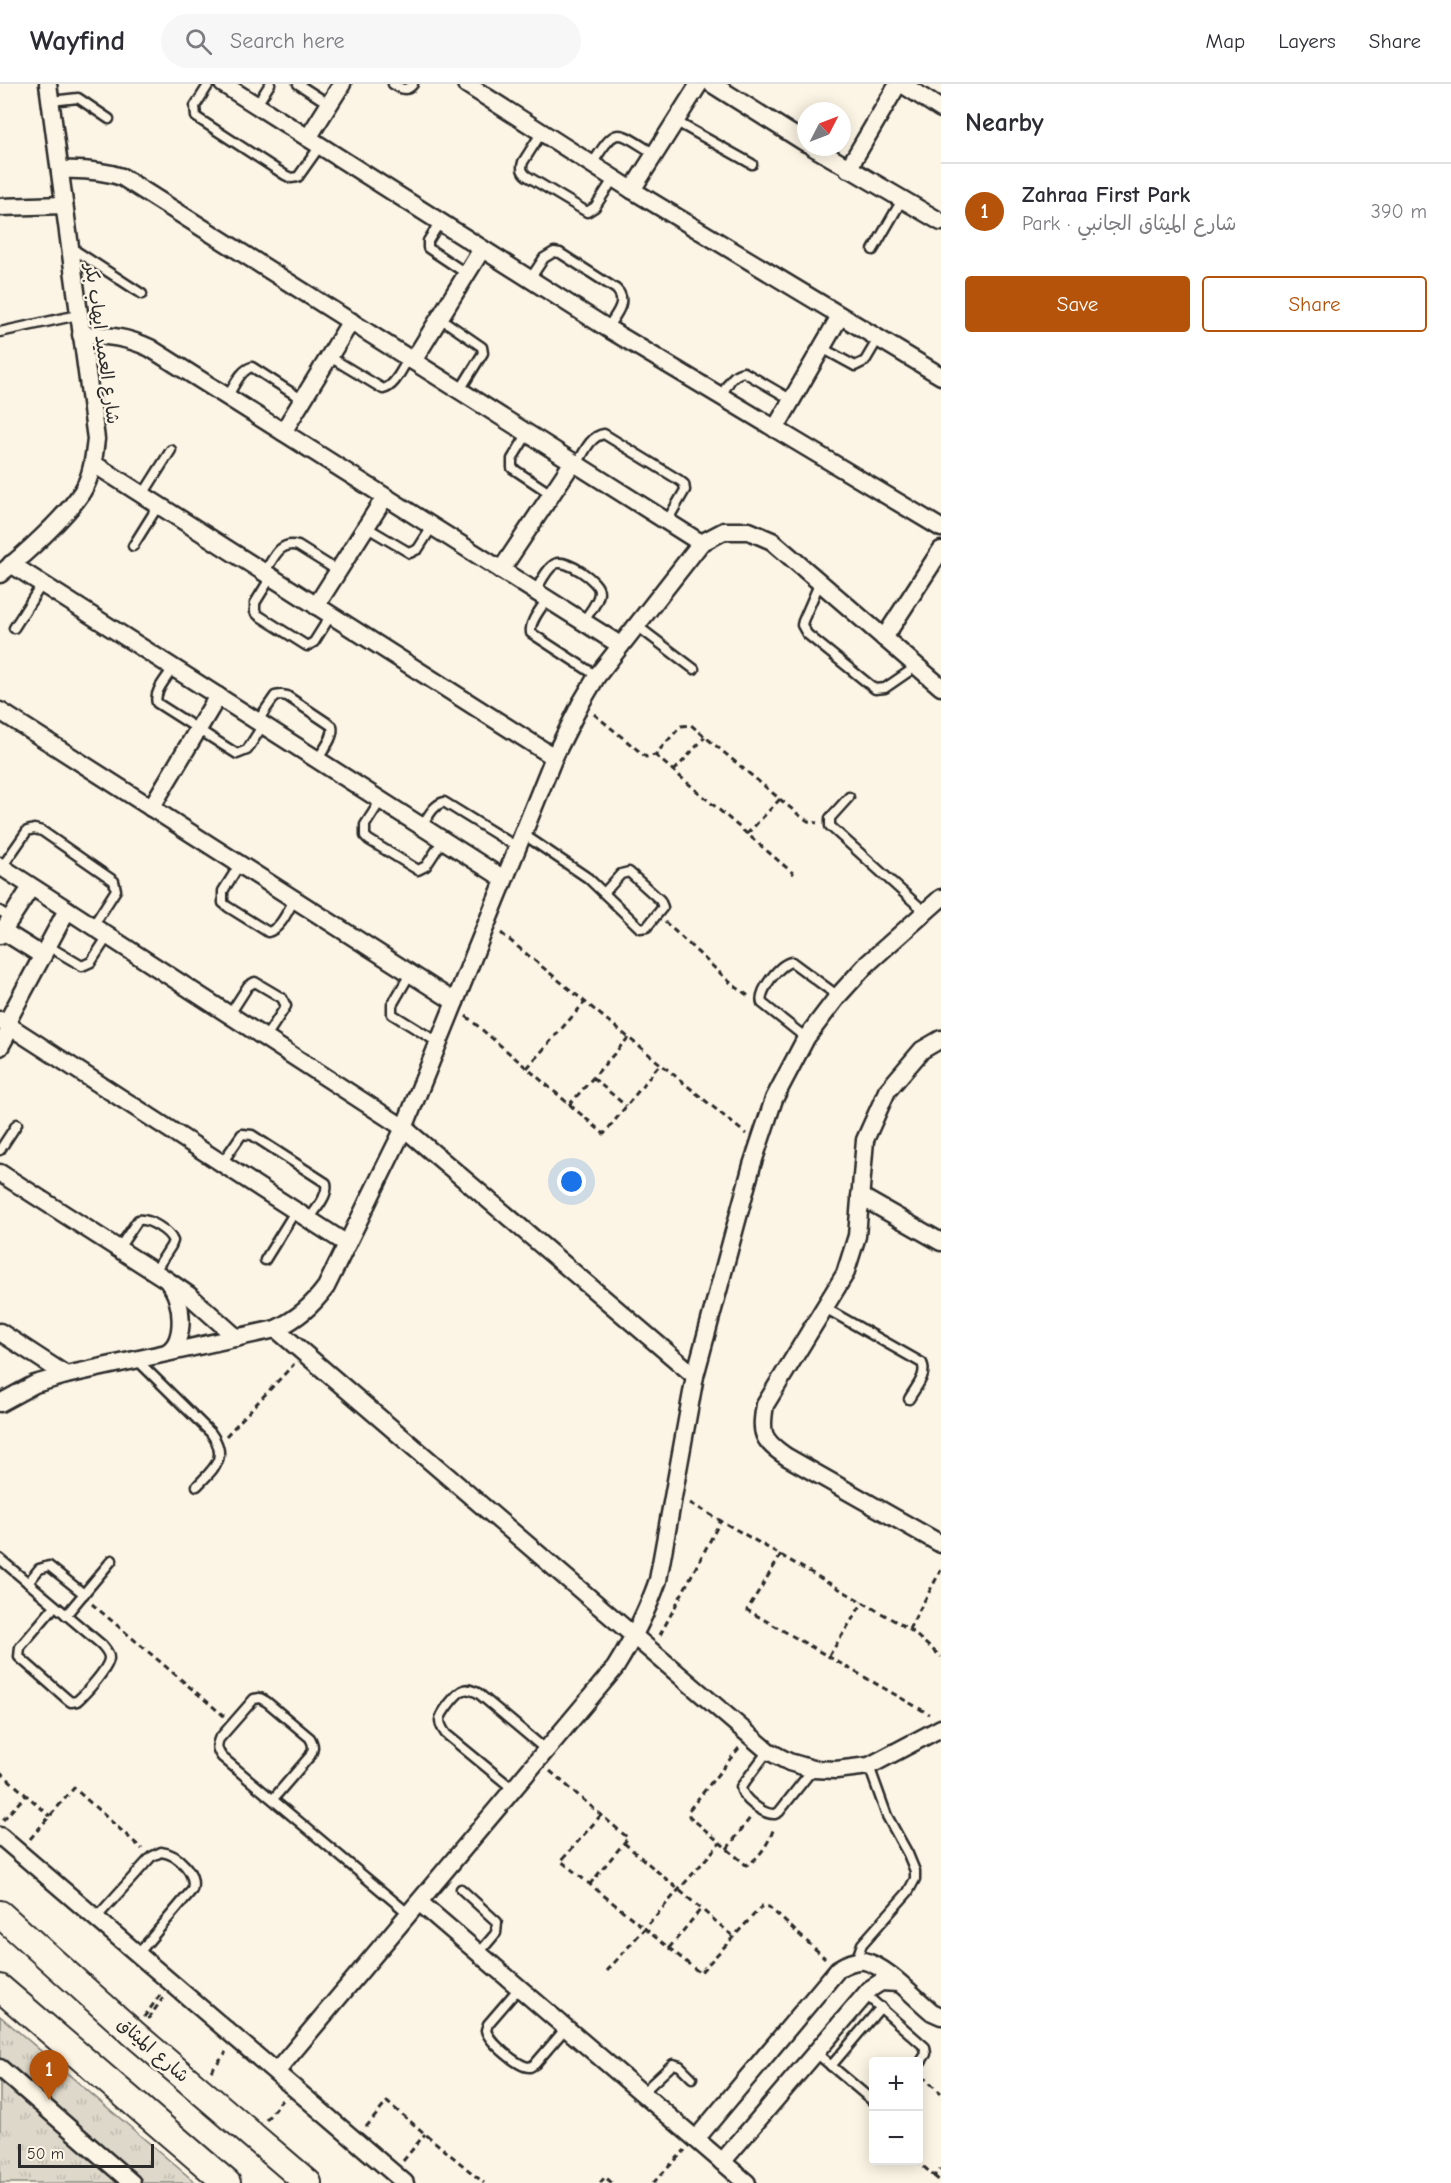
<!DOCTYPE html>
<meta charset="utf-8">
<style>
body{margin:0;font-family:"Comic Neue","Playpen Sans Arabic",sans-serif;background:#f7f7f7;color:#2b2b33}
.controls{position:absolute;right:18px;bottom:18px;display:grid;overflow:hidden;border-radius:6px;box-shadow:0 3px 15px #0003}
.controls button{width:54px;height:54px;display:grid;place-items:center;padding:0;border:0;border-bottom:2px solid #e1e1e2;background:#fff;color:#2b2b33;font:30px sans-serif}
.compass{position:absolute;left:797px;top:18px;width:54px;height:54px;border-radius:50%;background:#fff;box-shadow:0 3px 15px #0003;rotate:48deg}
.scale{position:absolute;left:18px;bottom:15px;width:136px;box-sizing:border-box;padding-left:6px;border:3px solid #2b2b2b;border-top:0;font-size:16px;line-height:21px;white-space:nowrap;color:#2b2b2b;-webkit-text-stroke:4px #fcf5e5;paint-order:stroke}
.you{position:absolute;left:572px;top:1098px;width:21px;height:21px;margin:-15px;border:4px solid #fff;border-radius:50%;background:#1a73e8;box-shadow:0 0 0 9px #1a73e833}
.badge{display:grid;place-items:center;width:39px;height:39px;border-radius:50%;background:#b45309;color:#fff;font-size:20px;font-weight:700}
.pin{position:absolute;translate:-50% -50px;filter:drop-shadow(0 2px 3px #0008)}
.pin::after{content:'';position:absolute;top:32px;width:21px;height:18px;background:inherit;clip-path:polygon(0 0,100% 0,50% 100%)}
.list{margin:0;padding:0;list-style:none}
h2{display:flex;justify-content:space-between;align-items:center;height:78px;margin:0;padding:0 24px;font-size:26px}
h2 small{font-size:20px;font-weight:400;color:#7c7c81}
.list li{display:grid;grid-template-columns:39px 1fr auto;gap:18px;align-items:center;box-sizing:border-box;height:96px;padding:0 24px;border-top:2px solid #e1e1e2}
.list b{display:block;font-size:22px;white-space:nowrap}
.list p{margin:0;font-size:20px;white-space:nowrap;color:#7c7c81}
.list em{font-size:20px;font-style:normal;color:#7c7c81}
.actions{display:flex;gap:12px;padding:18px 24px}
.actions a{flex:1;padding:14px 0;border:2px solid #b45309;border-radius:6px;text-align:center;font-size:21px;color:#b45309}
.actions .main{background:#b45309;color:#fff}
.icon{flex:none;width:33px;height:33px;fill:none;stroke:currentColor;stroke-width:2;stroke-linecap:round;stroke-linejoin:round}
.map{position:relative;flex:none;width:941px;height:2099px;overflow:hidden}
header{display:flex;align-items:center;gap:36px;box-sizing:border-box;height:84px;padding:0 30px;background:#fff;border-bottom:2px solid #e1e1e2}
header strong{font-size:28px}
nav{display:flex;gap:33px;margin-inline-start:auto;font-size:21px}
.search{width:420px;height:54px;background:#f7f7f7;display:flex;align-items:center;gap:15px;box-sizing:border-box;padding:0 21px;border-radius:33px;color:#7c7c81;font-size:22px}
main{display:flex}
aside{flex:1;background:#fff}
.map>svg:first-child{display:block}
.park{fill:url(#park-tufts);stroke:#84827a;stroke-width:1.5}
.lines{fill:none;stroke-linecap:round;stroke-linejoin:round}
.service-casing{stroke:#2b2b2b;stroke-width:13}
.minor-casing{stroke:#2b2b2b;stroke-width:21}
.primary-casing{stroke:#2b2b2b;stroke-width:30}
.path{stroke:#2b2b2b;stroke-width:3;stroke-dasharray:6 4.5;stroke-linecap:butt}
.service{stroke:#fcf5e5;stroke-width:8}
.minor{stroke:#fcf5e5;stroke-width:16}
.primary{stroke:#fcf5e5;stroke-width:26}
.labels{text-anchor:middle;dominant-baseline:central;stroke-width:5;stroke-linejoin:round;paint-order:stroke}
.street-label{font-size:18px;fill:#2b2b2b;stroke:#fcf5e5}
</style>
<header>
<strong>Wayfind</strong>
<div class="search"><svg class="icon" aria-label="search" viewBox="0 0 24 24"><circle cx="10" cy="10" r="6"/><path d="M15 15l6 6"/></svg>Search here</div>
<nav><a>Map</a><a>Layers</a><a>Share</a></nav>
</header>
<main>
<div class="map">
<svg width="941" height="2099" viewBox="0 0 941 2099">
<defs>
<pattern id="park-tufts" width="24" height="20" patternUnits="userSpaceOnUse" patternTransform="scale(1.5)"><rect width="24" height="20" fill="#ded8ca"/><path d="M3 7l-1-3M5 7V3M7 7l1-3M15 17l-1-3M17 17v-4M19 17l1-3" fill="none" stroke="#bfbaae"/></pattern>
</defs>
<rect width="100%" height="100%" fill="#fcf5e5"/>
<filter id="ink" filterUnits="userSpaceOnUse"><feTurbulence type="fractalNoise" baseFrequency=".0167" numOctaves="2"/><feDisplacementMap in="SourceGraphic" scale="12" xChannelSelector="R" yChannelSelector="G"/><feConvolveMatrix kernelMatrix="1 2 1 2 8 2 1 2 1" color-interpolation-filters="sRGB"/></filter>
<g filter="url(#ink)">
<polygon class="park" points="0,1932 196,2099 0,2099"/>
<g class="lines">
<g class="service-casing">
<g id="service">
<polyline points="209,0 195,22 196,33 285,91 291,94 298,93 320,62"/>
<polyline points="298,0 329,20"/>
<path d="M393,0c8,5 14,8 20,0"/>
<polyline points="51,17 78,14 109,35"/>
<polyline points="256,22 270,0"/>
<polyline points="675,37 752,80"/>
<path d="M542,48l-19,30c-2,7 -1,10 4,14l60,36 8,-5 19,-29"/>
<path d="M592,80c26,-40 23,-34 63,-10"/>
<polyline points="440,138 428,157 428,164 467,190"/>
<polyline points="70,163 142,210"/>
<polyline points="873,166 902,116"/>
<path d="M530,195l14,-21 10,-6 6,1 56,36c13,12 -1,27 -9,39"/>
<polyline points="440,234 482,263 483,269 460,306"/>
<polyline points="0,248 78,231"/>
<polyline points="822,264 855,282 865,277 878,255"/>
<path d="M330,273l53,32c12,-2 19,-21 26,-31"/>
<path d="M227,313c7,-10 13,-27 25,-30l51,33"/>
<path d="M721,313c6,-11 10,-23 23,-25l48,28"/>
<polyline points="528,349 512,375 512,384 551,410"/>
<path d="M577,380c7,-11 13,-28 27,-30l75,46 5,4 1,6 -18,31"/>
<polyline points="142,412 171,366"/>
<polyline points="366,443 410,469 418,465 432,443"/>
<polyline points="133,462 158,422"/>
<path d="M264,489c9,-13 15,-33 34,-27l40,25"/>
<polyline points="271,493 255,519 255,528 258,531 307,562 314,558 331,531"/>
<polyline points="820,498 803,537 802,541 807,550 875,605 885,604 917,582"/>
<path d="M535,508c5,-8 11,-23 20,-28 10,-6 45,17 44,28 0,10 -11,22 -16,30"/>
<path d="M547,515c-6,10 -18,23 -16,34l66,43"/>
<polyline points="636,541 694,585"/>
<polyline points="14,544 42,500"/>
<path d="M173,584c-6,10 -20,24 -16,35l80,51 10,-4 16,-25"/>
<path d="M257,638l18,-26 6,-1 6,1 45,30c3,11 -9,24 -15,34"/>
<polyline points="849,713 830,734 830,742 924,827"/>
<polyline points="381,716 365,741 365,752 369,756 418,786 426,782 443,756"/>
<path d="M422,742c6,-9 11,-21 22,-24l73,45"/>
<polyline points="523,750 588,794 640,844 647,843 663,823 660,816 629,788 621,790 604,809"/>
<path d="M240,780l-17,27v12l5,4 40,25c13,-3 20,-22 26,-32"/>
<polyline points="2,783 27,747 34,745 42,747 114,797 116,806 93,842"/>
<polyline points="0,827 11,834"/>
<polyline points="48,862 82,882 91,878 108,852"/>
<polyline points="410,890 392,921 392,930 439,959"/>
<polyline points="230,930 248,902 255,898 282,914 286,922 265,954"/>
<path d="M806,954l-44,-35c-4,-12 18,-40 30,-41l46,34"/>
<polyline points="0,1066 17,1040"/>
<path d="M222,1079l20,-29 10,1 74,48c3,12 -10,26 -17,36"/>
<path d="M119,1164l19,-28c11,-2 31,11 35,21l-2,5 -16,25"/>
<polyline points="265,1176 296,1126"/>
<path d="M825,1224l97,55c6,12 -7,25 -13,36"/>
<path d="M137,1276l74,73c18,25 3,35 -14,53"/>
<path d="M0,1475l102,86c3,4 7,7 7,13 0,10 -24,36 -32,43l-6,1 -4,-3 -48,-42 1,-10 35,-41"/>
<polyline points="28,1499 39,1485 49,1482 84,1510"/>
<polyline points="66,1531 112,1476"/>
<path d="M768,1667l-27,36c1,12 23,28 34,27l4,-2 34,-43"/>
<path d="M513,1705l-67,-55c-3,-4 -6,-8 -6,-14 0,-6 17,-28 24,-30 5,-2 9,1 14,3l68,57"/>
<path d="M273,1715l37,-43c4,-7 4,-11 0,-18l-43,-36 -7,-4 -6,1 -35,40c-3,7 -2,11 3,18l187,157"/>
<polyline points="461,1805 497,1838 496,1849 479,1869"/>
<path d="M96,1834l55,-61 10,-5c17,2 36,21 31,38l-54,64"/>
<polyline points="856,1877 862,1860 908,1808 915,1795 915,1787 908,1770 887,1732 869,1682"/>
<path d="M519,1904l-31,36 -2,6c2,11 33,38 44,37l5,-3 31,-36"/>
<polyline points="865,1910 925,1963 926,1970 918,1982"/>
<polyline points="815,1968 874,2018"/>
<polyline points="831,1982 881,1923"/>
<polyline points="642,2009 673,1980 680,1982 692,1994"/>
</g>
</g>
<g class="minor-casing">
<g id="minor">
<polyline points="223,0 607,244 941,444"/>
<polyline points="466,0 632,106 941,292"/>
<polyline points="712,0 806,59"/>
<polyline points="902,0 941,25"/>
<polyline points="308,54 342,0"/>
<polyline points="813,63 941,138"/>
<polyline points="848,85 898,0"/>
<path d="M60,86c22,-1 41,0 62,7l579,366"/>
<polyline points="632,106 699,0"/>
<polyline points="0,123 64,121"/>
<path d="M81,251c26,0 46,2 69,13l470,297"/>
<polyline points="413,277 482,165"/>
<polyline points="775,345 840,232"/>
<polyline points="283,348 351,237"/>
<polyline points="94,380 554,673"/>
<polyline points="11,480 504,795"/>
<polyline points="501,486 573,378"/>
<path d="M0,490c24,-19 66,-57 82,-82 10,-16 12,-35 14,-53l-48,-355"/>
<polyline points="316,522 385,413"/>
<polyline points="884,554 941,466"/>
<polyline points="0,627 455,918"/>
<polyline points="151,724 218,612"/>
<polyline points="0,782 404,1044 695,1292"/>
<polyline points="3,847 43,872"/>
<polyline points="0,851 31,803"/>
<polyline points="0,936 347,1160"/>
<polyline points="6,940 67,826"/>
<path d="M941,955l-19,11 -35,41 -22,49 -8,96 -12,38 -80,131c-5,29 -3,35 22,52l154,87"/>
<polyline points="0,963 11,943"/>
<polyline points="0,1089 164,1194 190,1212 237,1254"/>
<polyline points="860,1112 941,1158"/>
<polyline points="276,1245 768,1667 789,1678 813,1685 836,1686 869,1682 941,1644"/>
<polyline points="0,1248 66,1291"/>
<path d="M166,1269c21,-11 17,-54 3,-70"/>
<path d="M0,1319l35,-19 31,-9 210,-46c22,-11 36,-23 50,-42l78,-159 150,-371 27,-54 16,-27 104,-133 23,-12h25l23,10 169,146"/>
<polyline points="0,1752 405,2099"/>
<polyline points="419,1818 747,2099"/>
<polyline points="0,1984 132,2099"/>
<path d="M276,1988l339,-404c18,-29 32,-56 43,-88l37,-204 57,-211 22,-66 32,-61 32,-42 29,-32 74,-66"/>
<path d="M696,2055l142,-170c8,-5 16,-9 26,-8 21,4 51,37 68,51l9,4"/>
<polyline points="722,2078 870,1905 881,1898 898,1899"/>
</g>
</g>
<g class="primary-casing">
<g id="primary">
<polyline points="0,1830 133,1949 308,2099"/>
<polyline points="0,1904 227,2099"/>
</g>
</g>
<g class="path">
<polyline points="594,630 646,673 655,671 681,642 691,641 799,731 808,737 817,739"/>
<polyline points="655,671 794,790"/>
<polyline points="674,687 705,653"/>
<polyline points="747,750 780,715"/>
<polyline points="665,838 733,901 750,913"/>
<polyline points="501,849 746,1050"/>
<polyline points="466,932 604,1050 660,980"/>
<polyline points="527,984 585,918"/>
<polyline points="593,994 626,1022"/>
<polyline points="569,1021 628,954"/>
<polyline points="226,1352 294,1280"/>
<polyline points="690,1419 909,1545 941,1486"/>
<polyline points="781,1471 747,1526 929,1630"/>
<polyline points="92,1520 224,1632"/>
<polyline points="909,1545 941,1573"/>
<polyline points="660,1551 721,1436"/>
<polyline points="829,1572 863,1518"/>
<path d="M739,1664l-50,62v6l57,49c13,-5 25,-26 28,-38"/>
<polyline points="550,1687 628,1754 590,1800"/>
<polyline points="0,1688 50,1732"/>
<polyline points="601,1731 561,1777 700,1889 762,1822 769,1823 825,1874"/>
<polyline points="3,1736 26,1711"/>
<polyline points="30,1755 74,1704 142,1765"/>
<polyline points="624,1759 733,1852"/>
<polyline points="727,1765 750,1734"/>
<polyline points="669,1864 701,1825"/>
<polyline points="607,1887 720,1759"/>
<polyline points="144,1933 160,1911"/>
<polyline points="148,1935 163,1914"/>
<polyline points="211,1987 226,1968"/>
<polyline points="922,1992 941,2009"/>
<polyline points="266,2036 282,2016"/>
<polyline points="366,2043 387,2018 484,2099"/>
<polyline points="916,2076 934,2092 941,2085"/>
<polyline points="403,2077 425,2050"/>
<polyline points="934,2092 941,2098"/>
<polyline points="600,2099 605,2093 612,2099"/>
<polyline points="653,2099 685,2066"/>
</g>
<use href="#service" class="service"/>
<use href="#minor" class="minor"/>
<use href="#primary" class="primary"/>
</g>
</g>
<g class="labels">
<g class="street-label">
<text transform="translate(102 260) rotate(82)">شارع العميد ايهاب بكر</text>
<text transform="translate(153 1966) rotate(41)">شارع الميثاق</text>
</g>
</g>
</svg>
<div class="controls">
<button>+</button>
<button>−</button>
</div>
<svg class="compass" viewBox="-18 -18 36 36"><path d="M0-13l5 13h-10z" fill="#e53935"/><path d="M0 13l5-13h-10z" fill="#7c7c81"/></svg>
<div class="scale">50 m</div>
<div class="you"></div>
<div class="pin badge" style="left:49px;top:2016px">1</div>
</div>
<aside>
<h2>Nearby<small></small></h2>
<ul class="list">
<li><span class="badge">1</span><div><b>Zahraa First Park</b><p>Park · شارع الميثاق الجانبي</p></div><em>390 m</em></li>
</ul>
<div class="actions"><a class="main">Save</a><a>Share</a></div>
</aside>
</main>
